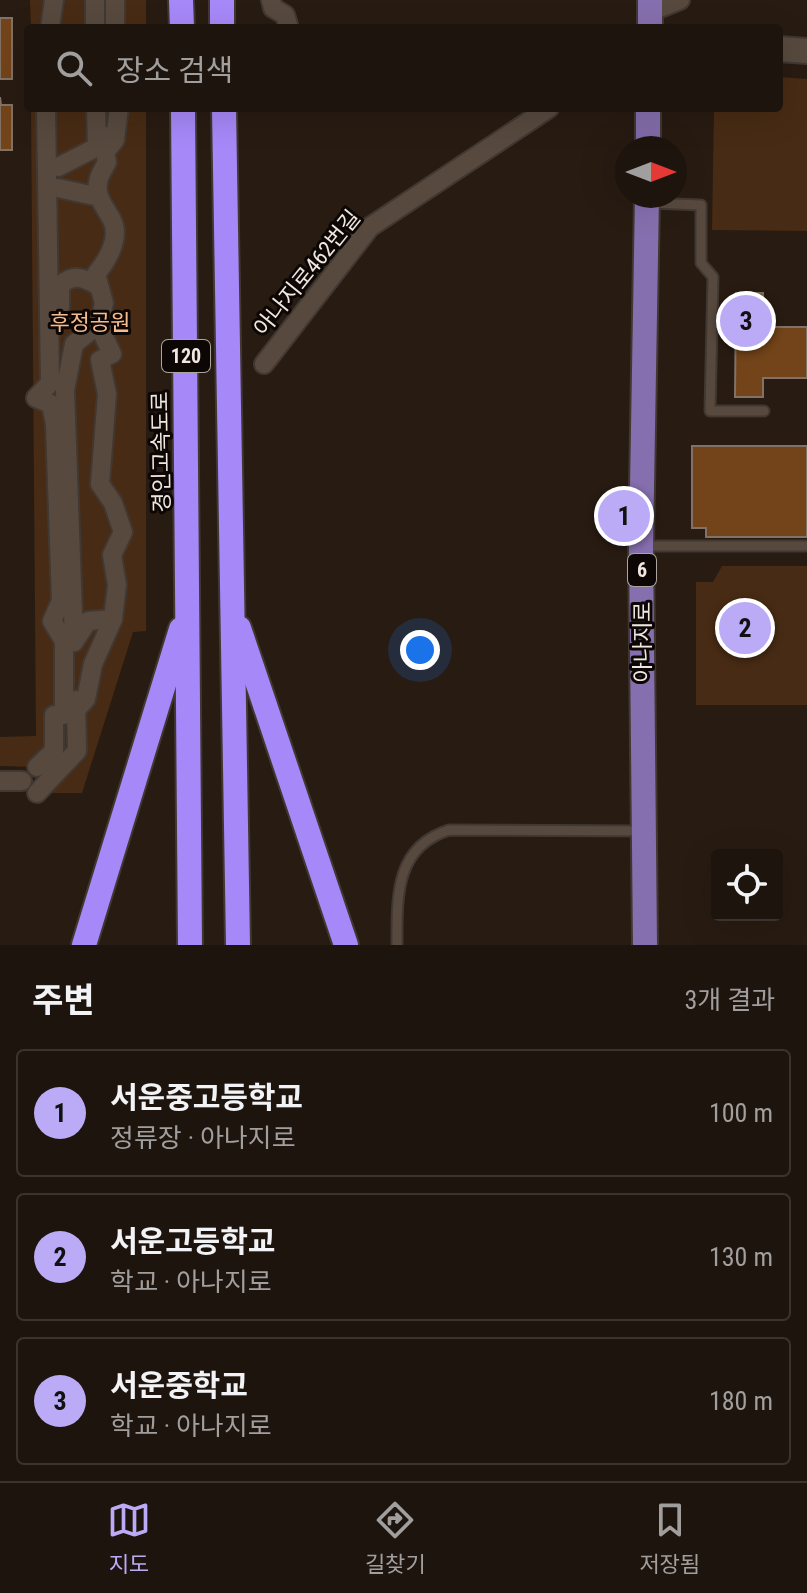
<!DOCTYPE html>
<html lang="ko">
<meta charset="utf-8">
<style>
body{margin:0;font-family:"Roboto Condensed","Noto Sans KR",sans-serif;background:#2b211c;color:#f1f3f6}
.controls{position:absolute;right:24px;bottom:24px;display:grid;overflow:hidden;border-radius:8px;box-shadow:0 8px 32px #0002}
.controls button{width:72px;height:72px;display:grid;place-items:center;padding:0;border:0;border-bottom:2px solid #3c332e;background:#1e140e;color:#f1f3f6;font:40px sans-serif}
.compass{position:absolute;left:615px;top:136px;width:72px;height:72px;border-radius:50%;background:#1e140e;box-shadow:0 8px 32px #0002;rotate:90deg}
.you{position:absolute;left:420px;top:650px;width:28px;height:28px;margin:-20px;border:6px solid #fff;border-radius:50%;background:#1a73e8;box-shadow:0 0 0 12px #1a73e833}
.badge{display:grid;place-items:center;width:52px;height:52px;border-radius:50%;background:#bbaaf6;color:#111;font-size:26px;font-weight:700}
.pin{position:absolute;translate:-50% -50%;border:4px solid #fff;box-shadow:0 2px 8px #0006}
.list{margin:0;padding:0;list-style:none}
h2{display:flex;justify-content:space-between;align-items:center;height:104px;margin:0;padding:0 32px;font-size:34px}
h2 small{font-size:26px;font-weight:400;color:#a19e9e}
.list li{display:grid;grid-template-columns:52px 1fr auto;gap:24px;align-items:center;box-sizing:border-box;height:128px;margin:0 16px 16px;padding:0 16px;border:2px solid #3c332e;border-radius:8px}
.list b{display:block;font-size:30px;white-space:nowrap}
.list p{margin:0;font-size:26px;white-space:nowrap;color:#a19e9e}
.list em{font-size:26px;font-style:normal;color:#a19e9e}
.icon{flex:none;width:44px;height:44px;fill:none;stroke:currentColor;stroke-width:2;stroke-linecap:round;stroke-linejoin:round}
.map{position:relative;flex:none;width:807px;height:945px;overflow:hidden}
.search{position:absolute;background:#1e140e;box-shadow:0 8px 32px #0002;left:24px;right:24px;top:24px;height:88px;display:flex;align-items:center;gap:20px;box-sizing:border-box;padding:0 28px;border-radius:8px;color:#a19e9e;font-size:30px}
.sheet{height:536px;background:#1e140e}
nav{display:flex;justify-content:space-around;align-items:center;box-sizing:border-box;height:112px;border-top:2px solid #3c332e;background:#1e140e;font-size:22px;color:#a19e9e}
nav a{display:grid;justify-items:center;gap:4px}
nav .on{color:#bbaaf6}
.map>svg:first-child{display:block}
.green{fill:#482b14}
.building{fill:#734319;stroke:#817166;stroke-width:2}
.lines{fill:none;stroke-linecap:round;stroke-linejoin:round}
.lane-casing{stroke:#413832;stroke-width:13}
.street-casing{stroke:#413832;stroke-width:22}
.secondary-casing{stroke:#413832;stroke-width:28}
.primary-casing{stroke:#413832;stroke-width:28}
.highway-casing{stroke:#413832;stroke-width:28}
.lane{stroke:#57493e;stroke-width:9}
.street{stroke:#57493e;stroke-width:18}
.secondary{stroke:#57493e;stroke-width:24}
.primary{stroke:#866fae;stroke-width:24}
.highway{stroke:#a688f8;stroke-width:24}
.labels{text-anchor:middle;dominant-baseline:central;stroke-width:6;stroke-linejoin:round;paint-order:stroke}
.shield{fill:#0c0704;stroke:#aca49f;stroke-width:2}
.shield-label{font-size:20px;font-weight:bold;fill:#f0e7e1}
.street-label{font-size:22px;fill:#f0e7e1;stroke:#0c0704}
.park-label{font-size:22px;fill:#f7ba8c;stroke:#0c0704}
</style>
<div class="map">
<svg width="807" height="945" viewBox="0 0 807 945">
<rect width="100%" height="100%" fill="#281b12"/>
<g class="green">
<polygon points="30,0 146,0 146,28 31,28"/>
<polygon points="779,77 807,79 807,231 712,230 714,108 779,108"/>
<polygon points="31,108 146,108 146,631 133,632 82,793 37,793 36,767 0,766 0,737 36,736"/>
<polygon points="722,566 807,566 807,705 696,705 696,582 713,582"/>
</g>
<g class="building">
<rect x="0" y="18" width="12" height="61"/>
<polygon points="0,97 1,105 12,105 12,150 0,150"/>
<polygon points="736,293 763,293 763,327 807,327 807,378 763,378 763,397 735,397"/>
<polygon points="692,446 807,446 807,537 706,537 706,528 692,528"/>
</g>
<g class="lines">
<g class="lane-casing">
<g id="lane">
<polyline points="650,203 701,205 701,263 713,277 710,411 764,411"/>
<polyline points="641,546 807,546"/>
<path d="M397,945c0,-49 -2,-98 52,-115l195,1"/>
</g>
</g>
<g class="street-casing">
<g id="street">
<polyline points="271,0 273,8 285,15 289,28"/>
<polyline points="650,12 680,0"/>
<polyline points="50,28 54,0"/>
<polyline points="95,28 95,0"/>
<polyline points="115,28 115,0"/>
<polyline points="96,108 97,147 106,144 108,136"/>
<polyline points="58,167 97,147"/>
<polyline points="58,188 99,197"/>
<path d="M60,307v-22c14,-11 22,-8 37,0"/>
<polyline points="264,364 370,227 549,108"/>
<polyline points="74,642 65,390 74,344 103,321"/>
<polyline points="74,642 88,621 113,619"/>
<path d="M76,710l10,-11 7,-35 20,-45 4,-34 -5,-30 11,-23 -10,-29 -13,-19 7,-90 -7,-34 12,-6 -13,-28 5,-23 -8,-29c11,-13 25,-36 16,-54 -4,-8 -13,-19 -14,-28 -2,-13 4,-20 9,-30l-2,-10 10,-12 4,-32"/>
<polyline points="37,767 54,751 54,715 64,715 64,641 52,621 61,601 55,424 51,404 36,398 50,383 46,108"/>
<polyline points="0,781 22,781"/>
<polyline points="37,793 77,751 76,700"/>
</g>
</g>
<g class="secondary-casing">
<polyline id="secondary" points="779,49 807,51"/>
</g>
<g class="primary-casing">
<g id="primary">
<polyline points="650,28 650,0"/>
<polyline points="648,148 648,108"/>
<polyline points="645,945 641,546 647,196"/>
</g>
</g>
<g class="highway-casing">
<g id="highway">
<polyline points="181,0 182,28"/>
<polyline points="222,0 222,28"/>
<polyline points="183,108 190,945"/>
<polyline points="224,108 238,945"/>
<polyline points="239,628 346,945"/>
<polyline points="84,945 181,629"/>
</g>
</g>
<use href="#lane" class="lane"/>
<use href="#street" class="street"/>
<use href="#secondary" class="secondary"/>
<use href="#primary" class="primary"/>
<use href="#highway" class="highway"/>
</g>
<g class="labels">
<g class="shield">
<rect x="162" y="340" width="48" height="32" rx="6"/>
<rect x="628" y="554" width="28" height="32" rx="6"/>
</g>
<g class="shield-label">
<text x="186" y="356">120</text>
<text x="642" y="570">6</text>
</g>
<g class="street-label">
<text transform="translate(307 273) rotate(-51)">아나지로462번길</text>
<text transform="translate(161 452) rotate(-91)">경인고속도로</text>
<text transform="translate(642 642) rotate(-90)">아나지로</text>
</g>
<g class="park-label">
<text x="90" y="322">후정공원</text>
</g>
</g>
</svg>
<div class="controls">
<button><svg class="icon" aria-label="locate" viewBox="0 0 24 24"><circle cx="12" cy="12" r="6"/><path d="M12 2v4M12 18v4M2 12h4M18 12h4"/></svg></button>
</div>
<svg class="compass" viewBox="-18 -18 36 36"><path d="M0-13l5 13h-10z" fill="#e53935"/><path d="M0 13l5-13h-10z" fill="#a19e9e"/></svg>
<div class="you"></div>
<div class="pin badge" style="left:624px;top:516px">1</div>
<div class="pin badge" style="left:745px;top:628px">2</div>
<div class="pin badge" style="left:746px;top:321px">3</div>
<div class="search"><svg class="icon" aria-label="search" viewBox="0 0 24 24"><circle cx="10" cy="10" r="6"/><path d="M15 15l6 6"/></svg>장소 검색</div>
</div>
<section class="sheet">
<h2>주변<small>3개 결과</small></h2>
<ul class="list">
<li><span class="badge">1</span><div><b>서운중고등학교</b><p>정류장 · 아나지로</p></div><em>100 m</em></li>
<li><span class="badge">2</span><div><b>서운고등학교</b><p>학교 · 아나지로</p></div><em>130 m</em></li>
<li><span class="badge">3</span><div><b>서운중학교</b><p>학교 · 아나지로</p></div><em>180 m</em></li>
</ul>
</section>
<nav>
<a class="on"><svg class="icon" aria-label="map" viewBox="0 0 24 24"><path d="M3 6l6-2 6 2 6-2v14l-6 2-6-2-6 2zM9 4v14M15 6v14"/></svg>지도</a>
<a><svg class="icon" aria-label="directions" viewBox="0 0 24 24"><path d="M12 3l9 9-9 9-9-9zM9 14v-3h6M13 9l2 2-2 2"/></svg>길찾기</a>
<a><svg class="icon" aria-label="saved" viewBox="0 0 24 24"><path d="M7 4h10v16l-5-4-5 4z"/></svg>저장됨</a>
</nav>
